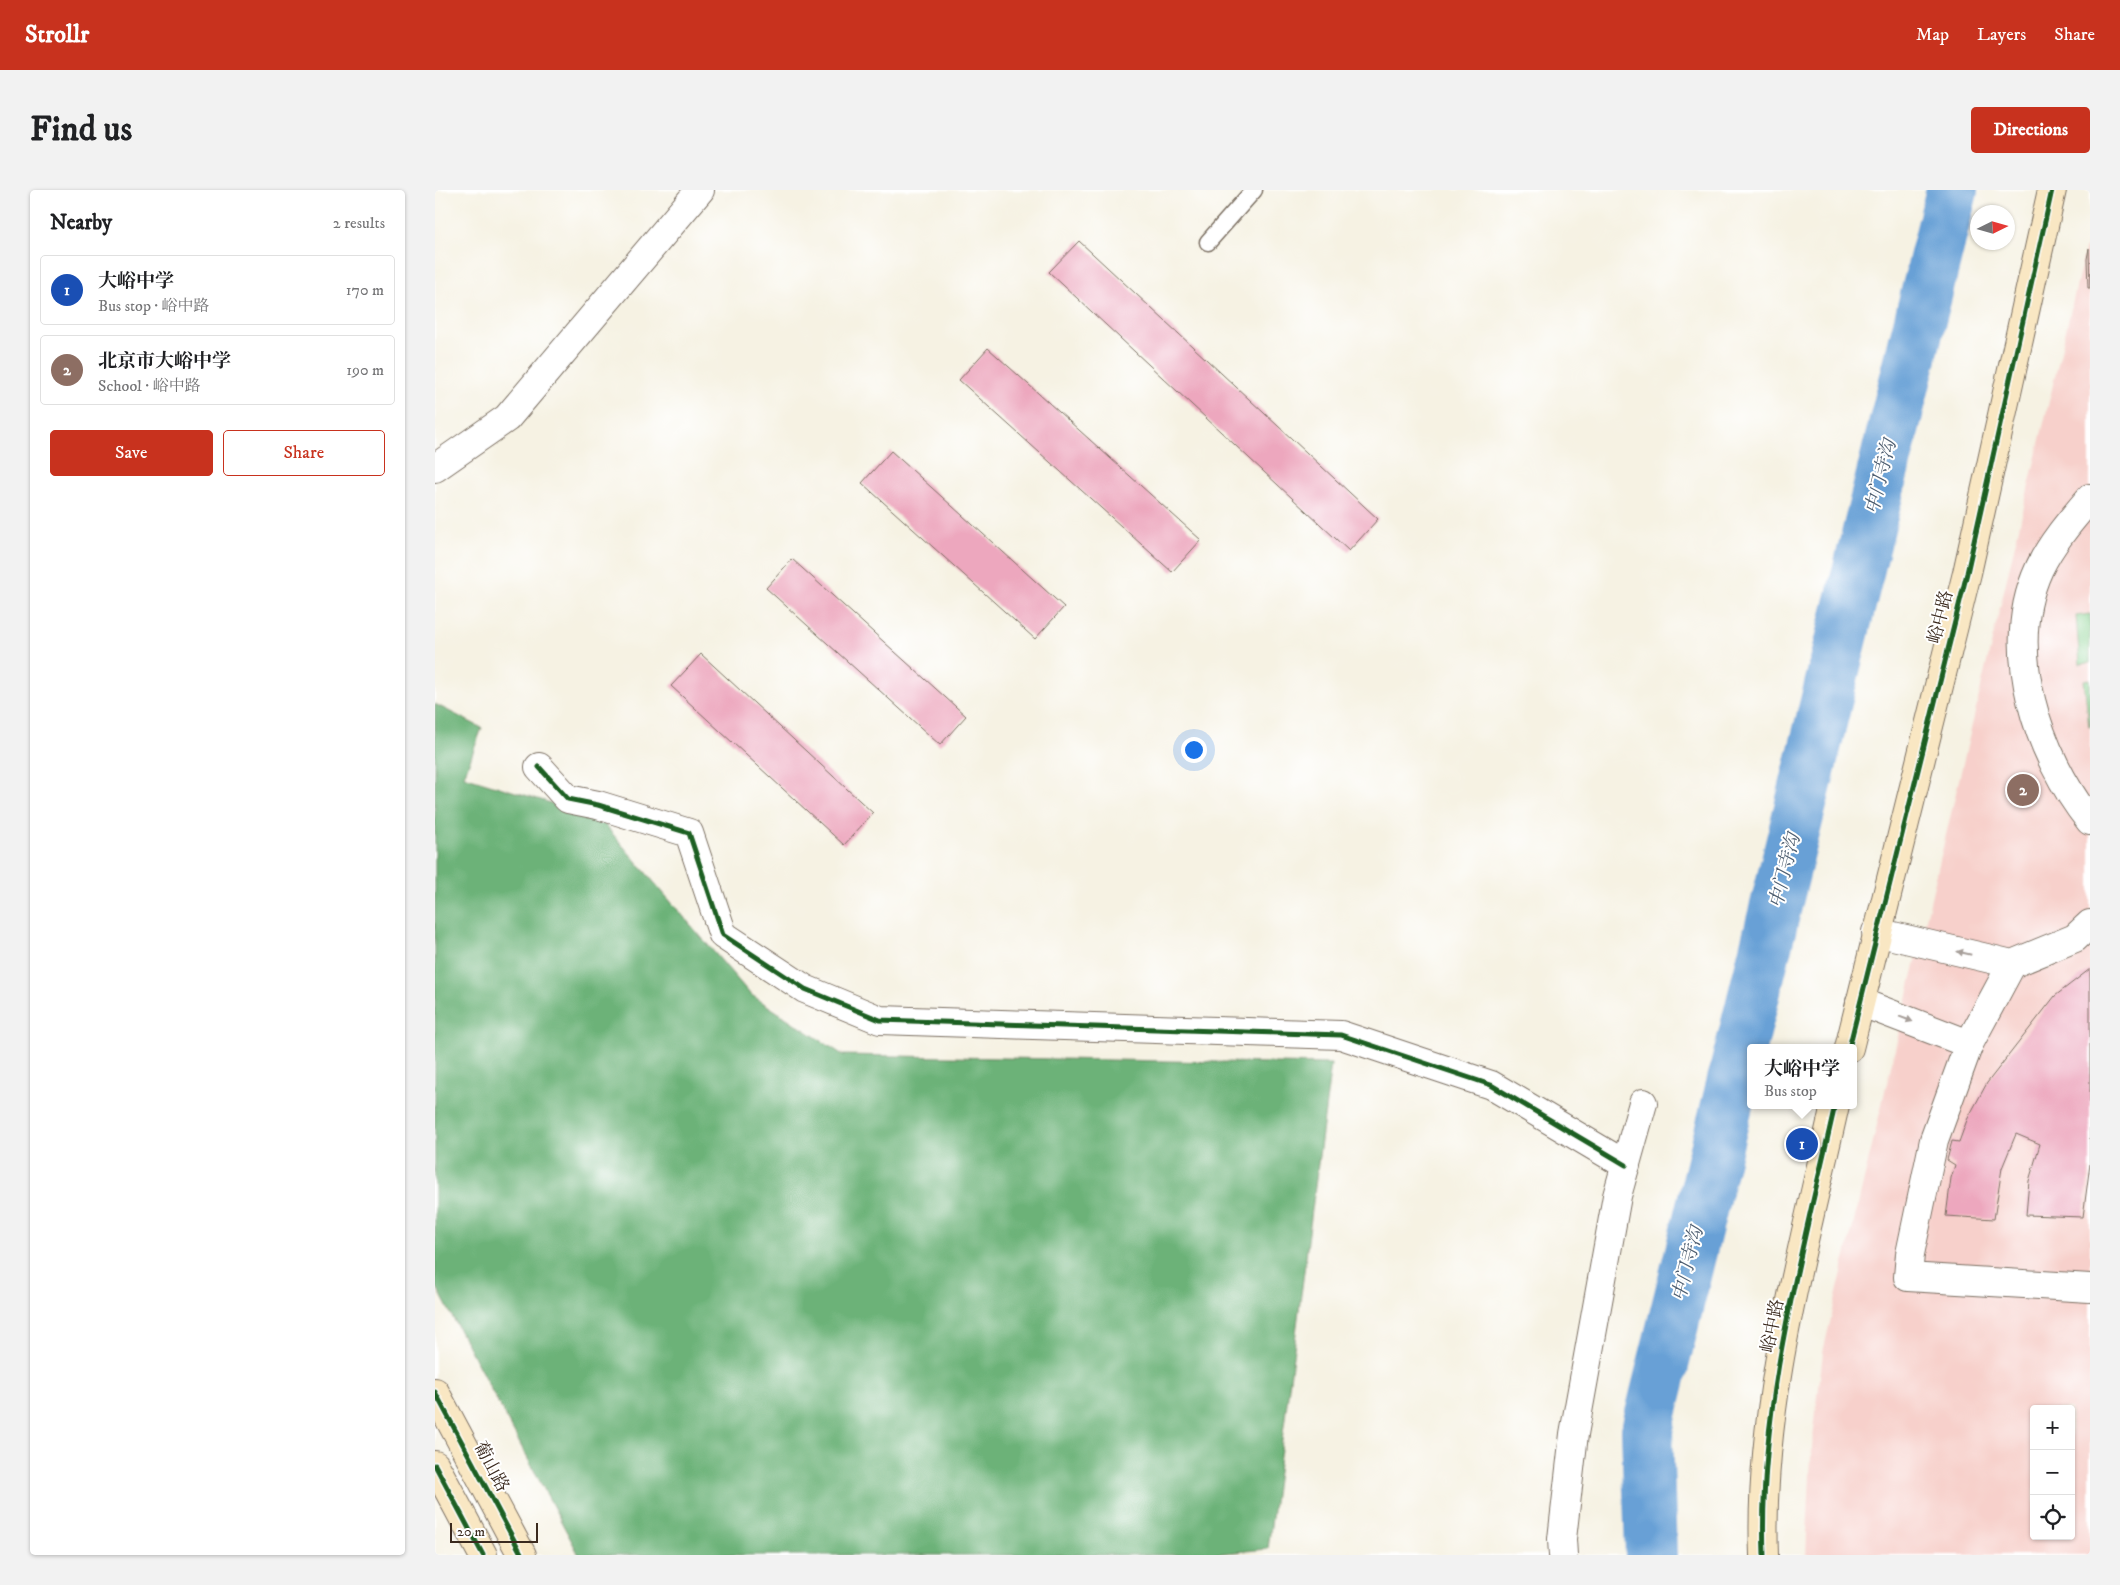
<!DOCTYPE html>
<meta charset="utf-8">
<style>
body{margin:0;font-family:"IM FELL DW Pica","Noto Serif SC",serif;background:#f2f2f2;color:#202124}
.controls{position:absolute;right:15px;bottom:15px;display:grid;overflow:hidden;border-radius:5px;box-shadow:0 1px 4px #0004}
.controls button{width:45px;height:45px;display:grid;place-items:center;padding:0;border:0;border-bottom:1px solid #e0e0e0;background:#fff;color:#202124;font:25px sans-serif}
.compass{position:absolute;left:1535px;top:15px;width:45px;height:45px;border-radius:50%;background:#fff;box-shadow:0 1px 4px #0004;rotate:85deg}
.scale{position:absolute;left:15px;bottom:12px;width:88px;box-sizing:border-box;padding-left:5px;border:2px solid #3b2a1e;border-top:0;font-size:14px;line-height:18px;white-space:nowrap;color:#3b2a1e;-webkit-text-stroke:4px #fff;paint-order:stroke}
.you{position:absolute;left:758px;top:559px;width:18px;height:18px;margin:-12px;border:4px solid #fff;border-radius:50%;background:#1a73e8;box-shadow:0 0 0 8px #1a73e833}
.badge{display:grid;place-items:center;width:32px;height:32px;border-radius:50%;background:#c8321e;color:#fff;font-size:16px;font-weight:700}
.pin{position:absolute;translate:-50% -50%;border:2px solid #fff;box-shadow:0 1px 5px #0006}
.popup{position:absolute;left:1312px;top:854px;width:110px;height:65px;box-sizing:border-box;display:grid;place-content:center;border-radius:5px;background:#fff;filter:drop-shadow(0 1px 4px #0005);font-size:16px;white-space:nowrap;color:#757577}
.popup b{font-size:19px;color:#202124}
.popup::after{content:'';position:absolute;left:50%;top:100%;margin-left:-10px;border:10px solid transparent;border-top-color:#fff}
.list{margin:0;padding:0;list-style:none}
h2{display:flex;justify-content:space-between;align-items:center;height:65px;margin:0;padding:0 20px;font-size:21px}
h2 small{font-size:16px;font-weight:400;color:#757577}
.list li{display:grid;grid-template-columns:32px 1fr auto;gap:15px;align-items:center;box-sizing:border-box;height:70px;margin:0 10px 10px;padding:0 10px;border:1px solid #e0e0e0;border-radius:5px}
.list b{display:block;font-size:19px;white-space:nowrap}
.list p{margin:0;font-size:16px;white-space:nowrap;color:#757577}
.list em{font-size:16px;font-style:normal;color:#757577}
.actions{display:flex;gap:10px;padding:15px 20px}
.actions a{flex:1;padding:11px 0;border:1px solid #c8321e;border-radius:5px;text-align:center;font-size:18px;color:#c8321e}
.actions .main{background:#c8321e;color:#fff}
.icon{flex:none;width:28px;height:28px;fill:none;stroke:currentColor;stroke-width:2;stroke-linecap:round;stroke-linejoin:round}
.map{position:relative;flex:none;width:1655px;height:1365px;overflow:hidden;border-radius:5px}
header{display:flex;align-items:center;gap:30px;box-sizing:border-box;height:70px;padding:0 25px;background:#c8321e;color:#fff}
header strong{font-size:24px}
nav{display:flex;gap:28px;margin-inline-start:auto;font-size:18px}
.intro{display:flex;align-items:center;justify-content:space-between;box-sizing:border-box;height:120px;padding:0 30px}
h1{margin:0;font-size:35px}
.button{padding:12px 22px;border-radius:5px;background:#c8321e;color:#fff;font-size:18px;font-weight:700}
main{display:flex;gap:30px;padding:0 30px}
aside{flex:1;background:#fff;border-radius:5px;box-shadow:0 1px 4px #0004}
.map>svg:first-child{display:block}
.built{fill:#f7d0cb;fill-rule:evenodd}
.green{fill:#85d08d;stroke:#607d56}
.forest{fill:#6cb278;stroke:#546e4b}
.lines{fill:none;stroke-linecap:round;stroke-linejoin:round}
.river{stroke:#68a0d6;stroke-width:52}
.building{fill:#eda7be}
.service-casing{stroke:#7c7063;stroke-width:19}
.minor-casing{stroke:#7c7063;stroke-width:30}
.secondary-casing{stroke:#7c7063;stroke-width:30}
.service{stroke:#fff;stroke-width:16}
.minor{stroke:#fff;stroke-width:28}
.secondary{stroke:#f9e7c3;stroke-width:28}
.cycleway-casing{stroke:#fff;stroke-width:8}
.cycleway{stroke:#1b5e20;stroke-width:5}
.oneway{fill:#a79f9a}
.labels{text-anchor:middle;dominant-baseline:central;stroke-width:4;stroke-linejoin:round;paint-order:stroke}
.street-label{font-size:18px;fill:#3b2a1e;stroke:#fff}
.water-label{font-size:19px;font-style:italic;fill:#4f5f71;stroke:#fff}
</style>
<header>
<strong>Strollr</strong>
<nav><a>Map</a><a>Layers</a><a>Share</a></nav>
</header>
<div class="intro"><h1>Find us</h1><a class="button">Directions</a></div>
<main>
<aside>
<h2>Nearby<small>2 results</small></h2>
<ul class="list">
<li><span class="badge" style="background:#1a4fb4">1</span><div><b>大峪中学</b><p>Bus stop · 峪中路</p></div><em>170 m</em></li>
<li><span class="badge" style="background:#8d6e63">2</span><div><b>北京市大峪中学</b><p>School · 峪中路</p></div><em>190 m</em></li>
</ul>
<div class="actions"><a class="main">Save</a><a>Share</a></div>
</aside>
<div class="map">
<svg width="1655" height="1365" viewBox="0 0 1655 1365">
<rect width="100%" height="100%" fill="#fff"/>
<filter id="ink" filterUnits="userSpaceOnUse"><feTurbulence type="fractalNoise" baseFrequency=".02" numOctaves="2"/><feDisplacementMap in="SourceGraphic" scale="10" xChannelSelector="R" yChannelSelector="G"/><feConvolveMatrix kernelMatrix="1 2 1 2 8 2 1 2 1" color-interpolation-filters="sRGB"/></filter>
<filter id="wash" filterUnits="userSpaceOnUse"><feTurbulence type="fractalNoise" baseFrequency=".0096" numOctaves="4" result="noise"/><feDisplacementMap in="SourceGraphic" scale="20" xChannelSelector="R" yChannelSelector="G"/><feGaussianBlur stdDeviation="1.12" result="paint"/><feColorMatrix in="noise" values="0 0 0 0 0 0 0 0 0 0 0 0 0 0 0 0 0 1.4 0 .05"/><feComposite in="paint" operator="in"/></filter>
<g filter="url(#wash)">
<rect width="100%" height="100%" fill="#f6f2e3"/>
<path class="built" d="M1655,39v1326h-284l5,-99 12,-104zM1599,1219h37v127h-37z"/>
<g class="green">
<polygon points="1655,424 1655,473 1645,474 1641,426"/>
<polygon points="1655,489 1655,537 1654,537 1649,490"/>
</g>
<polygon class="forest" points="0,514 47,538 29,586 164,628 315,804 408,865 896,874 833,1359 768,1365 144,1365 0,1094"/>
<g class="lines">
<polyline class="river" points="1216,1365 1212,1240 1517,0"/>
</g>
<g id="blocks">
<g class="building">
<polygon points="644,51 943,329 914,361 614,82"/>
<polygon points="1654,58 1655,98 1653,98 1652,69"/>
<polygon points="553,158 766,350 737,382 524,190"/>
<polygon points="456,261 629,417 600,449 427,293"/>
<polygon points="357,369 531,526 505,555 331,398"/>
<polygon points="266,464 438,623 409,655 236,496"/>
<polygon points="1655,779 1655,974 1648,1027 1591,1025 1594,991 1605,954 1581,944 1567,978 1559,1029 1511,1026 1516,988 1520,975 1512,970 1517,951 1524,952 1532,930 1552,893 1620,806"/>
</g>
</g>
</g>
<g filter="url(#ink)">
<use href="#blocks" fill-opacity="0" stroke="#7c7063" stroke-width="1"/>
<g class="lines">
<g class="service-casing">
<polyline id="service" points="773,52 819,0"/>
</g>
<g class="minor-casing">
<g id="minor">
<polyline points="0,278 72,228 265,0"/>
<path d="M1655,308c-18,21 -39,45 -51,71 -37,80 -1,187 51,252"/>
<polyline points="104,577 133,609 163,615 254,643 288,745 370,799 445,830 906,845 1056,895 1191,975"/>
<polyline points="1441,742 1577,774 1640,748 1655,734"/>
<polyline points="1577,774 1534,854 1499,950 1475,1064 1473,1087 1655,1098"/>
<polyline points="1425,812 1534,854"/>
<polyline points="1128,1365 1127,1349 1139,1244 1182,1006 1208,913"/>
</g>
</g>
<g class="secondary-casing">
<g id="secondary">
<polyline points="1414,858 1532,383 1617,0"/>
<polyline points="0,1202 87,1365"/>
<polyline points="0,1275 48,1365"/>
<path d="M1329,1365c-6,-148 39,-306 71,-450"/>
</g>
</g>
<use href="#service" class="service"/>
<use href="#minor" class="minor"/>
<use href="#secondary" class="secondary"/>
<g class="cycleway-casing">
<g id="cycleway">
<polyline points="104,577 133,609 163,615 254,643 288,745 370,799 445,830 906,845 1056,895 1191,975"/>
<polyline points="1414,858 1532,383 1617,0"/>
<polyline points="0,1202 87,1365"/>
<polyline points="0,1275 48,1365"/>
<path d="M1329,1365c-6,-148 39,-306 71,-450"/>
</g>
</g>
<use href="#cycleway" class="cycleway"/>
</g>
<defs><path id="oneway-solid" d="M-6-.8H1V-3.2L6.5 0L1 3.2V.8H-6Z" transform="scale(1.25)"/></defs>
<g class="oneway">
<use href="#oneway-solid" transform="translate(1529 763) rotate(-167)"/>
<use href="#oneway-solid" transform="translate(1471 829) rotate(21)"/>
</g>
</g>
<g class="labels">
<g class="street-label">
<text transform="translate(1506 427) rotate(-76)">峪中路</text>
<text transform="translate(1338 1136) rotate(-79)">峪中路</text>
<text transform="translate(56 1277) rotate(62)">葡山路</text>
</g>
<g class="water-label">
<text transform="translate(1446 287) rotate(-76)">中门寺沟</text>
<text transform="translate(1350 681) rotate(-76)">中门寺沟</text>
<text transform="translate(1253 1074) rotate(-76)">中门寺沟</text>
</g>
</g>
</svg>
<div class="controls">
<button>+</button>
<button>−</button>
<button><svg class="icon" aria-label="locate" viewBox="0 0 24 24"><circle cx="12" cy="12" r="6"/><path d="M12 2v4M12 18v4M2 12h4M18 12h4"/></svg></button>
</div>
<svg class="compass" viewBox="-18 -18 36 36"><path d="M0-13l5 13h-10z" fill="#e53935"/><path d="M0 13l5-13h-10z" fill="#757577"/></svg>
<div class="scale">20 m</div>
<div class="you"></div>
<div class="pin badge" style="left:1367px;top:954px;background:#1a4fb4">1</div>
<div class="popup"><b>大峪中学</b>Bus stop</div>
<div class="pin badge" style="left:1588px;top:600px;background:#8d6e63">2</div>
</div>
</main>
